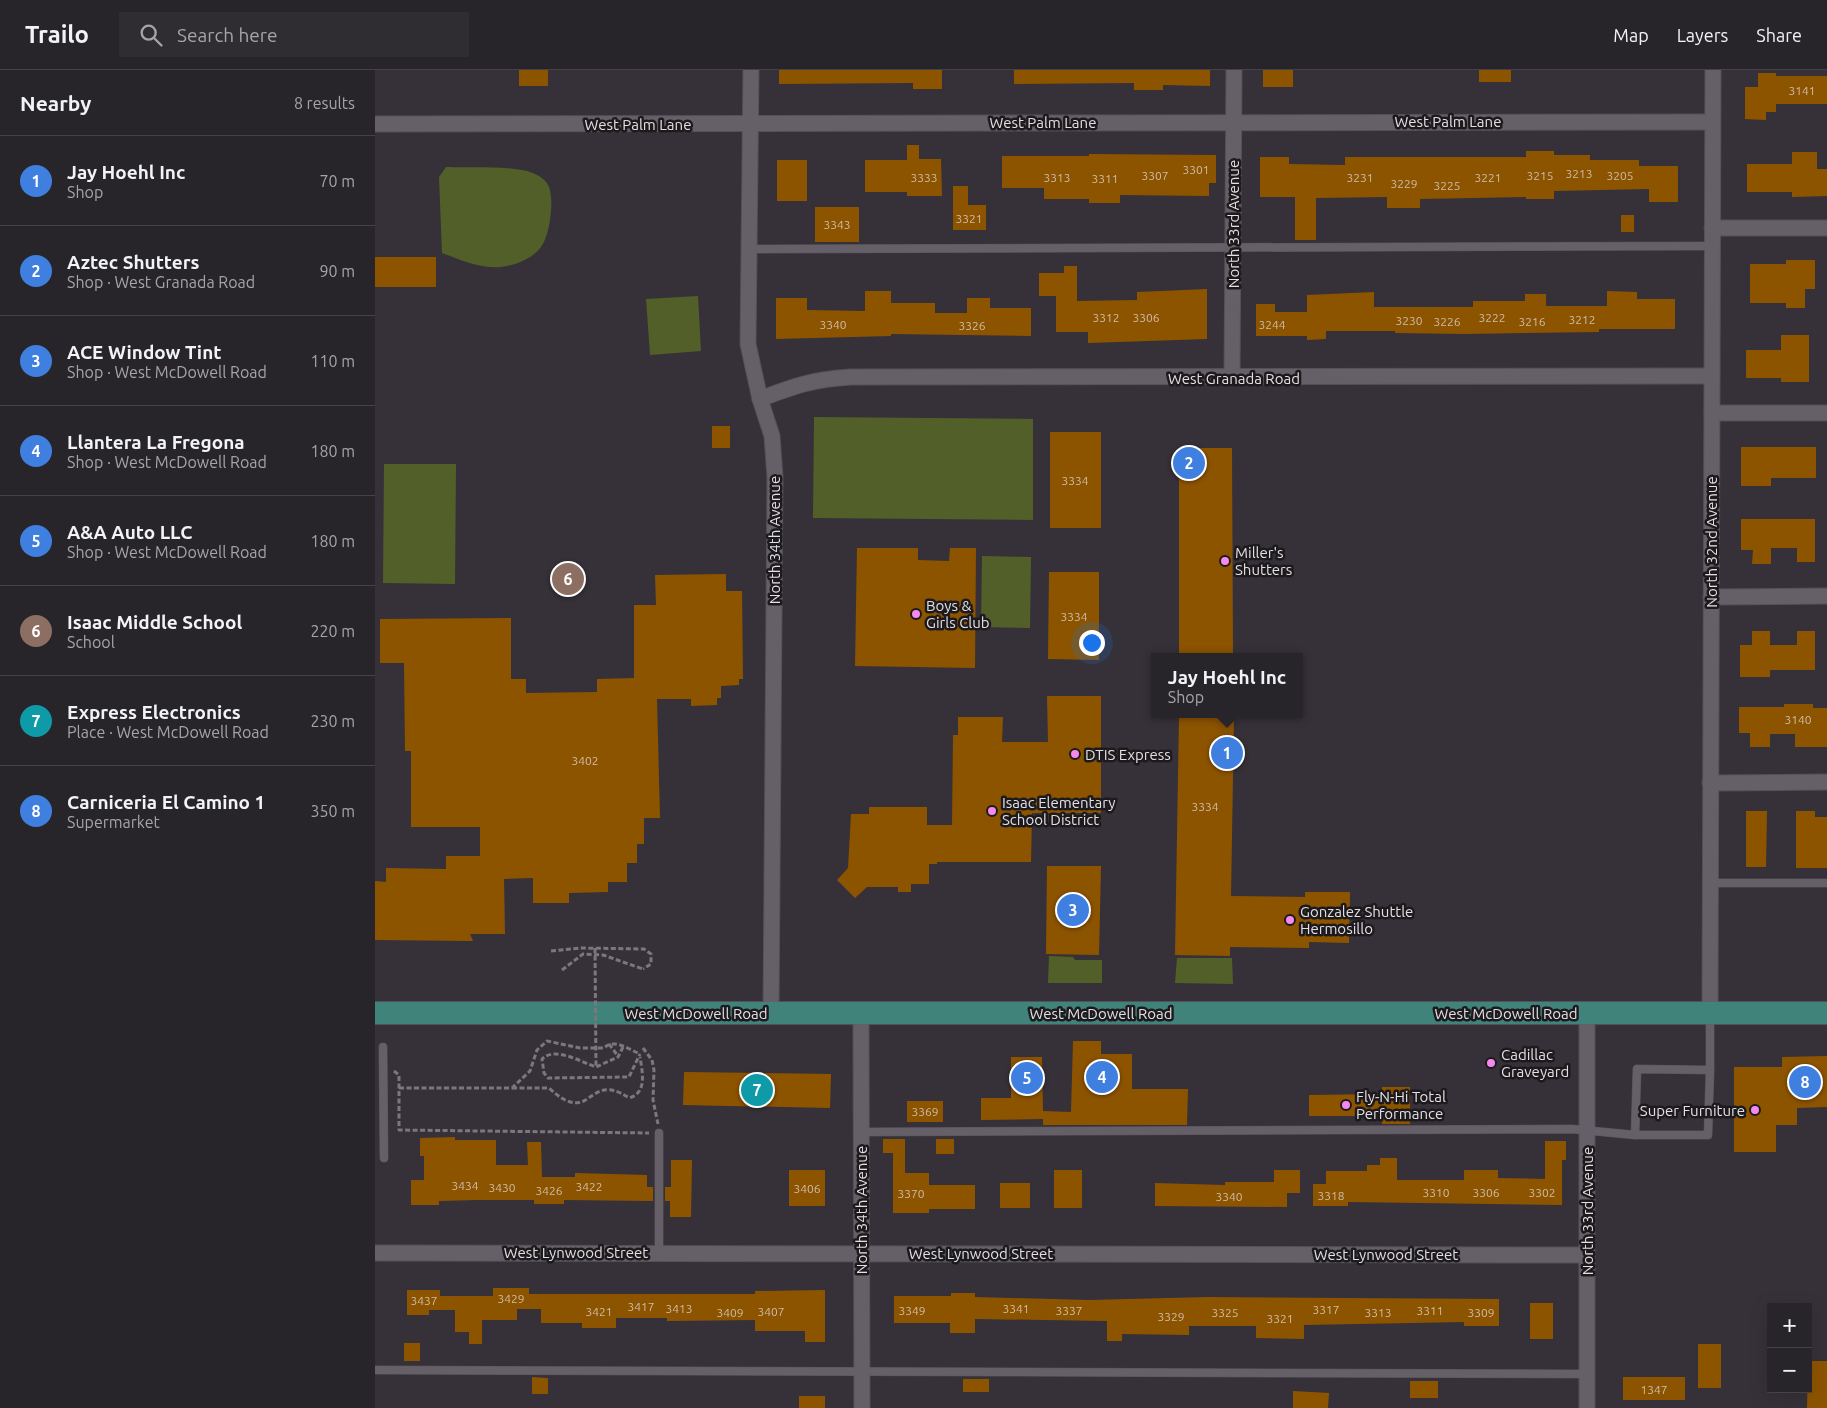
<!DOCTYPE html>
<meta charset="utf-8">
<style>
body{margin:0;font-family:Ubuntu,sans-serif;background:#302d32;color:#f1f3f6}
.controls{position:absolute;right:15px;bottom:15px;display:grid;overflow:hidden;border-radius:0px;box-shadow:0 5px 20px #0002}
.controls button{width:45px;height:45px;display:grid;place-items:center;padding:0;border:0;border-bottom:1px solid #444247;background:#28252a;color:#f1f3f6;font:25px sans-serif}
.you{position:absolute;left:716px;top:572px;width:18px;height:18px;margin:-12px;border:4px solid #fff;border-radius:50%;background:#1a73e8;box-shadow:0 0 0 8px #1a73e833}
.badge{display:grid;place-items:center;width:32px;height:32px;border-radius:50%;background:#f589ee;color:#fff;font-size:16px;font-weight:700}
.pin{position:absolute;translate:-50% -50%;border:2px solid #fff;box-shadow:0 1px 5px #0006}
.popup{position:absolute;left:776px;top:583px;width:152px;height:65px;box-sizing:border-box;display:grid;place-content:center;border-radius:0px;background:#28252a;filter:drop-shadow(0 1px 4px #0005);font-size:16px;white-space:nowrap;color:#a5a5a8}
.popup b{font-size:19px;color:#f1f3f6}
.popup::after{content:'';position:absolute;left:50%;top:100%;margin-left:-10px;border:10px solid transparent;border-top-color:#28252a}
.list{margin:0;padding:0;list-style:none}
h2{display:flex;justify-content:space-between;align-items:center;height:65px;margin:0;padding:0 20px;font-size:21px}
h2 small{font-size:16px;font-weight:400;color:#a5a5a8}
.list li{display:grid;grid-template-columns:32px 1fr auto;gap:15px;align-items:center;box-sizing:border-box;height:90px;padding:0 20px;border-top:1px solid #444247}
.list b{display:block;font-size:19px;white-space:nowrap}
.list p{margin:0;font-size:16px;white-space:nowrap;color:#a5a5a8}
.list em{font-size:16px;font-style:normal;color:#a5a5a8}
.icon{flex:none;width:28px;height:28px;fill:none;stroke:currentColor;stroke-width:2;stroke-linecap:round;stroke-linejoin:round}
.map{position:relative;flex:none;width:1452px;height:1338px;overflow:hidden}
header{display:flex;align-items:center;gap:30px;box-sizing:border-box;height:70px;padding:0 25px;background:#28252a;border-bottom:1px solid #444247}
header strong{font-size:24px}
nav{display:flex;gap:28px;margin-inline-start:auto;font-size:18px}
.search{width:350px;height:45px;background:#302d32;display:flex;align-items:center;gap:12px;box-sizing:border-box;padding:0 18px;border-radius:0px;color:#a5a5a8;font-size:19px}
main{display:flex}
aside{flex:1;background:#28252a}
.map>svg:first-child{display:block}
.green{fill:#535f28}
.building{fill:#8d5400}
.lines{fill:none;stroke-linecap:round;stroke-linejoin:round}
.service-casing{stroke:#555057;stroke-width:9}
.minor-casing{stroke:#555057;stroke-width:17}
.primary-casing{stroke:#555057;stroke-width:24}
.path{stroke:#7b777d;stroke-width:3;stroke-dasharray:5 2.5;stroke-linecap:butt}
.service{stroke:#655f68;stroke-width:8}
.minor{stroke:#655f68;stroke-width:15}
.primary{stroke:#40837b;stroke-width:22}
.path-bridge{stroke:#7b777d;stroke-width:3;stroke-dasharray:5 2.5;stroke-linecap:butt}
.poi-dot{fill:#f589ee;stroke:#1c1a1d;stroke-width:2}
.labels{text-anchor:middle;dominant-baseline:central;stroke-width:5;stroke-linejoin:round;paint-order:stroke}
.number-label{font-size:12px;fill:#cebcab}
.street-label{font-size:15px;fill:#e3dfe4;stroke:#1c1a1d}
.poi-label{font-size:15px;fill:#e3dfe4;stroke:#1c1a1d;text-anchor:start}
</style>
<header>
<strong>Trailo</strong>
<div class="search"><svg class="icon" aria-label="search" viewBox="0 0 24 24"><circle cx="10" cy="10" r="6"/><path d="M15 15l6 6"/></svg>Search here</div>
<nav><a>Map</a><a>Layers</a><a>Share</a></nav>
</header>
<main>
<aside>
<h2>Nearby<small>8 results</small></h2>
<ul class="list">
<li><span class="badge" style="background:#3f7fe0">1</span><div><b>Jay Hoehl Inc</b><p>Shop</p></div><em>70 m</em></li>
<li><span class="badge" style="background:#3f7fe0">2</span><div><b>Aztec Shutters</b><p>Shop · West Granada Road</p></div><em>90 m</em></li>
<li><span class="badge" style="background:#3f7fe0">3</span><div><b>ACE Window Tint</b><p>Shop · West McDowell Road</p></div><em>110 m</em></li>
<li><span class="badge" style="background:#3f7fe0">4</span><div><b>Llantera La Fregona</b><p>Shop · West McDowell Road</p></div><em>180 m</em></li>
<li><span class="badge" style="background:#3f7fe0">5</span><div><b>A&amp;A Auto LLC</b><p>Shop · West McDowell Road</p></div><em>180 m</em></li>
<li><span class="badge" style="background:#8d6e63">6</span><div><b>Isaac Middle School</b><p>School</p></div><em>220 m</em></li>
<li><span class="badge" style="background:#0f9aa8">7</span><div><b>Express Electronics</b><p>Place · West McDowell Road</p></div><em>230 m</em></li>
<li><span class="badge" style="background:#3f7fe0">8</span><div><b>Carniceria El Camino 1</b><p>Supermarket</p></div><em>350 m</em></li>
</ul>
</aside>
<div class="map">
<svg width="1452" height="1338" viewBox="0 0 1452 1338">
<rect width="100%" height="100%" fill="#363138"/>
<g class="green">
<path d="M71,97c23,1 67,-2 87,6 5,2 13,7 15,12 7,12 2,51 -7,62 -9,12 -25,18 -40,20 -20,2 -40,-7 -59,-14l-3,-76z"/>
<polygon points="323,226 326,281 275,285 271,229"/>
<polygon points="439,347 658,349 658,450 438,448"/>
<polygon points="9,394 81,394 80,514 8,513"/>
<polygon points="607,486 656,487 655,558 606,557"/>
<polygon points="674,886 698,887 700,890 727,890 727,913 673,913"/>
<polygon points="802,888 857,888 858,914 800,913"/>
</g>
<g class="building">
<rect x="144" y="0" width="29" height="16"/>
<polygon points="404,0 567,0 567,19 538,19 538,13 404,14"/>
<polygon points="639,0 835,0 835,16 788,15 788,20 759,20 759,13 639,14"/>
<rect x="888" y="0" width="30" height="17"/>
<rect x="1104" y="0" width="32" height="12"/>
<polygon points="1383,3 1401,3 1401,6 1452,6 1452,34 1401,34 1401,42 1391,42 1391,50 1370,49 1370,17 1383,17"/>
<polygon points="532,75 544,75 544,89 566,89 567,126 532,126 532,122 490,122 490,90 532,90"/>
<polygon points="1151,81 1179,81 1179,85 1215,85 1215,90 1264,90 1264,96 1303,96 1303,132 1274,132 1274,119 1179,121 1179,129 1151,129 1151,127 1045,129 1045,138 1012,138 1012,127 941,128 941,170 920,170 920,127 885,127 885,87 914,87 914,94 970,95 970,87 1151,87"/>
<polygon points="1417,82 1442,82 1442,99 1452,99 1452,126 1417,127 1417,122 1372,122 1372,94 1417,94"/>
<polygon points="714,84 841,85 841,113 834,113 834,126 745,125 745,133 714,133 714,129 669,129 669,118 627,118 627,86 714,86"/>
<rect x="402" y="90" width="30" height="41"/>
<polygon points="578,116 593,116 593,135 611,135 611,160 578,160"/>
<rect x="440" y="137" width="44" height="35"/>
<rect x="1246" y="145" width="13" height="17"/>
<rect x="0" y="187" width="61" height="30"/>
<polygon points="1411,190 1440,190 1440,219 1430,219 1430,238 1411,238 1411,233 1375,233 1375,194 1411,194"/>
<polygon points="689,196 702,196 702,231 762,230 762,222 832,219 832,269 713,273 713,262 681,262 681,226 664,226 664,203 689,203"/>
<polygon points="490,221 516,221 516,233 560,233 560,243 592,243 592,228 615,228 615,238 656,238 656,266 516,264 516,266 401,269 401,228 432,228 432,240 490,241"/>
<polygon points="1232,221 1262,222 1262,229 1300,229 1300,259 1224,259 1224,262 1089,264 1020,263 1020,261 951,261 951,269 932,270 932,266 881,266 881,234 900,234 900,242 932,242 932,225 999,222 999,237 1098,237 1098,231 1150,231 1150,224 1171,224 1171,236 1232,236"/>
<polygon points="1406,265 1434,265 1434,312 1406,312 1406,308 1371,308 1371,280 1406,280"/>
<rect x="337" y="356" width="18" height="22"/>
<rect x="675" y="362" width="51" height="96"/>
<polygon points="1366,377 1441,377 1441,408 1396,408 1396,416 1366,416"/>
<polygon points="804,378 857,378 858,587 804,587"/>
<polygon points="1366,449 1440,449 1440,492 1422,492 1422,478 1396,478 1396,494 1377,494 1378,480 1366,480"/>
<polygon points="482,478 543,478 543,490 574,491 575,478 601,478 600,598 480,596"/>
<polygon points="674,502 724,502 724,590 673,589"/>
<polygon points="351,504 351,521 367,521 368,609 364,609 364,615 346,616 346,628 342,628 342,635 316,636 316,629 282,629 285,748 269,748 269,774 262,774 262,793 252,793 252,812 233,812 233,822 194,823 194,833 158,833 158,808 129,809 130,864 95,864 98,871 0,870 0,811 11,812 11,798 71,799 71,786 105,786 105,757 36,757 36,681 30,681 29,593 5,593 5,549 136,548 136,609 151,609 151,623 222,622 222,609 259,608 259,535 281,535 280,505"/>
<polygon points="1377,561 1395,561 1395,575 1422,575 1422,561 1440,561 1440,600 1395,600 1395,607 1365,607 1365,575 1377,575"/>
<polygon points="672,626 726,626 726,743 657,743 656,792 562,792 562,794 554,794 554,814 536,814 536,822 523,822 523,817 492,817 480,828 462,810 473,798 476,744 494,744 494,737 552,737 552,755 577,755 578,665 583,665 583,647 628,647 627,672 673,672"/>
<polygon points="1409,634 1438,634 1438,638 1452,638 1452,677 1420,677 1420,664 1395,664 1395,677 1375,677 1375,663 1364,663 1364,637 1409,637"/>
<polygon points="804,646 859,647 856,826 930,827 930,822 975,822 974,873 934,872 934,878 855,877 855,886 800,885"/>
<polygon points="1371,741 1392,741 1391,797 1371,797"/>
<polygon points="1421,741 1440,741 1440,747 1452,747 1452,798 1421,798"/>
<polygon points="672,796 726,796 724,885 671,884"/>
<polygon points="698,971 726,971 726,984 757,984 757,1019 813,1019 812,1055 668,1055 668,1049 606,1050 606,1028 636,1028 636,987 667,987 668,1041 696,1042"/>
<polygon points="1452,986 1452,1037 1422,1038 1422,1055 1401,1055 1401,1082 1359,1082 1359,997 1407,997 1407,987"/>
<polygon points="309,1002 456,1004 455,1038 308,1035"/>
<polygon points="1007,1017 1035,1017 1035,1054 1007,1054 1007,1046 934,1046 934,1025 1007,1024"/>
<rect x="532" y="1031" width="36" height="21"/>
<polygon points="80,1067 80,1070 121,1070 121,1095 153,1095 152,1072 166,1072 167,1107 200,1107 200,1103 272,1105 272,1117 278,1117 278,1131 189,1130 189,1134 159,1134 159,1130 102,1130 64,1131 64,1135 36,1135 36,1110 49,1110 49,1086 45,1086 45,1068"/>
<polygon points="508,1069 530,1069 530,1103 554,1103 554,1115 600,1115 600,1139 554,1139 554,1143 518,1143 518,1083 508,1083"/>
<rect x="561" y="1069" width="18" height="15"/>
<polygon points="1170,1071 1191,1071 1191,1090 1187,1090 1187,1135 973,1132 973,1136 938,1136 938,1114 951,1114 951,1101 992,1101 992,1095 1005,1095 1005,1088 1022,1088 1022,1110 1089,1110 1089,1100 1123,1100 1123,1108 1170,1109"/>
<polygon points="296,1090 317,1090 316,1147 295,1147 295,1131 290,1131 290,1117 296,1117"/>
<rect x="414" y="1100" width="36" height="36"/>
<rect x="679" y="1100" width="28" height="38"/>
<polygon points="899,1100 925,1100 925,1123 912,1123 912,1137 780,1136 780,1113 850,1115 850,1112 899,1112"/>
<rect x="625" y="1113" width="30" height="25"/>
<polygon points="118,1218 154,1218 154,1224 380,1224 380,1221 450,1220 450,1272 430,1272 430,1261 380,1261 380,1250 292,1251 292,1248 241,1248 241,1258 207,1258 207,1253 166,1253 166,1239 142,1239 142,1250 107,1250 107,1274 94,1274 94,1262 80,1262 80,1240 54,1240 54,1245 32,1245 32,1220 65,1220 65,1226 118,1226"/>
<polygon points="576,1223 600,1223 600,1227 714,1230 832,1227 1124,1229 1124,1256 1089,1256 1089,1252 929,1255 929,1269 881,1268 881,1256 814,1256 814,1265 747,1264 747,1271 732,1271 732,1251 600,1249 600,1263 575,1263 575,1253 519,1253 519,1226 576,1226"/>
<rect x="1155" y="1233" width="23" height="36"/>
<rect x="29" y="1273" width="16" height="18"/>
<rect x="1323" y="1274" width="23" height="44"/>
<polygon points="1433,1291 1452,1291 1452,1338 1432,1338"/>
<polygon points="157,1307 173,1308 173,1324 157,1324"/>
<rect x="1248" y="1307" width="62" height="23"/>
<rect x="588" y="1309" width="26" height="13"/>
<rect x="1035" y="1311" width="28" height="17"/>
<polygon points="918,1321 954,1323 953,1338 918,1338"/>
<rect x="424" y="1326" width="26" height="12"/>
</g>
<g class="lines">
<g class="service-casing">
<g id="service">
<polyline points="374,179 1337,176"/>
<polyline points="1334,813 1452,813"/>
<polyline points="8,977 9,1088"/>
<polyline points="486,1062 1197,1059 1260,1065 1262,999 1335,1000 1335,945"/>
<polyline points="284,1063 284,1182"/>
<polyline points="1260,1065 1333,1065 1335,1000"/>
<polyline points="0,1300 1212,1304"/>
</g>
</g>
<g class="minor-casing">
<g id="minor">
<polyline points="376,0 373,274 385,329 397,366 400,407 396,943"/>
<polyline points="0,54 1337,52"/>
<polyline points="1337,158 1452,158"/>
<polyline points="857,308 859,0"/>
<path d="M385,329c34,-13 54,-20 91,-22l861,-1"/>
<polyline points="1337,343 1452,343"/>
<polyline points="1336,527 1452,526"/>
<polyline points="1335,713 1452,712"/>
<polyline points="486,943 487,1338"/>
<polyline points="1212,943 1212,1338"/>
<polyline points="1335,943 1338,0"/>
<polyline points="0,1183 1212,1185"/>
</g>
</g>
<g class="primary-casing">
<polyline id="primary" points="0,943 1452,943"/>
</g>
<g class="path">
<polyline points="176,881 205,878 269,879 276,884 276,894 268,899"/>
<polyline points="234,974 243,986"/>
<path d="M248,977l-5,10 -22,10c-15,-5 -41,-21 -54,-8l2,14 4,5 81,-1 11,-23"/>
<polyline points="268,978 277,990 279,1000 278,1030 283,1054"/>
<polyline points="19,1001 24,1005 24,1060 274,1063"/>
<path d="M24,1018h113l18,-17 7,-21 10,-9 33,7h24c10,-10 24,1 36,6"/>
<path d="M137,1018h37c44,41 37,-19 80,10 19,-5 13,-27 11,-41"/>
</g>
<use href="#service" class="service"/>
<use href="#minor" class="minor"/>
<use href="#primary" class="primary"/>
<g class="path-bridge">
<polyline points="220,878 221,997"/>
<polyline points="187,900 208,884 228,885 268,899"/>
</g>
</g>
<g class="poi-dot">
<circle cx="850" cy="491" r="5"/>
<circle cx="541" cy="544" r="5"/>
<circle cx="700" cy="684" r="5"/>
<circle cx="617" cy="741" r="5"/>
<circle cx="915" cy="850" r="5"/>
<circle cx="1116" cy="993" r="5"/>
<circle cx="971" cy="1035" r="5"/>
<circle cx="1380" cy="1040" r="5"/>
</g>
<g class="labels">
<g class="number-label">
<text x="1427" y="20">3141</text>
<text x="821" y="99">3301</text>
<text x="1204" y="103">3213</text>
<text x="780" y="105">3307</text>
<text x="1165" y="105">3215</text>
<text x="1245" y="105">3205</text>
<text x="549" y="107">3333</text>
<text x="682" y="107">3313</text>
<text x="985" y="107">3231</text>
<text x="1113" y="107">3221</text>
<text x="730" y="108">3311</text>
<text x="1029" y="113">3229</text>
<text x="1072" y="115">3225</text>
<text x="594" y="148">3321</text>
<text x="462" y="154">3343</text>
<text x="731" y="247">3312</text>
<text x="771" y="247">3306</text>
<text x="1117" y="247">3222</text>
<text x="1207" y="249">3212</text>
<text x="1034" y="250">3230</text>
<text x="1072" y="251">3226</text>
<text x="1157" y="251">3216</text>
<text x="458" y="254">3340</text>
<text x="897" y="254">3244</text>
<text x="597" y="255">3326</text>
<text x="700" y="410">3334</text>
<text x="699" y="546">3334</text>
<text x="1423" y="649">3140</text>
<text x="210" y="690">3402</text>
<text x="830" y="736">3334</text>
<text x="550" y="1041">3369</text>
<text x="90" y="1115">3434</text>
<text x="214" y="1116">3422</text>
<text x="127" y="1117">3430</text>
<text x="432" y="1118">3406</text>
<text x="174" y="1120">3426</text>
<text x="1061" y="1122">3310</text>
<text x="1111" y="1122">3306</text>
<text x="1167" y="1122">3302</text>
<text x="536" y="1123">3370</text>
<text x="956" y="1125">3318</text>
<text x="854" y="1126">3340</text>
<text x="136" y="1228">3429</text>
<text x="49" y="1230">3437</text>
<text x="266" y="1236">3417</text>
<text x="304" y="1238">3413</text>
<text x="641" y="1238">3341</text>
<text x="951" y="1239">3317</text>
<text x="537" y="1240">3349</text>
<text x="694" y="1240">3337</text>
<text x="1055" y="1240">3311</text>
<text x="224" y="1241">3421</text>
<text x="396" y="1241">3407</text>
<text x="355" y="1242">3409</text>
<text x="850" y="1242">3325</text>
<text x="1003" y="1242">3313</text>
<text x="1106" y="1242">3309</text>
<text x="796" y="1246">3329</text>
<text x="905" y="1248">3321</text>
<text x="1279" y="1319">1347</text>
</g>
<g class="street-label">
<text x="1073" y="51">West Palm Lane</text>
<text x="668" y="52">West Palm Lane</text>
<text x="263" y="54">West Palm Lane</text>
<text transform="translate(858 154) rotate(-90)">North 33rd Avenue</text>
<text x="859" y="308">West Granada Road</text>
<text transform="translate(399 470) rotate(-90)">North 34th Avenue</text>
<text transform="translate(1336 472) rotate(-90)">North 32nd Avenue</text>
<text x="321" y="943">West McDowell Road</text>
<text x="726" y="943">West McDowell Road</text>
<text x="1131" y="943">West McDowell Road</text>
<text transform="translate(486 1140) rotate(-90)">North 34th Avenue</text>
<text transform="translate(1212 1141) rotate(-90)">North 33rd Avenue</text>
<text x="201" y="1182">West Lynwood Street</text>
<text x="606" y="1183">West Lynwood Street</text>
<text x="1011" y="1184">West Lynwood Street</text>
</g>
<g class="poi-label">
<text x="860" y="482">Miller's<tspan x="860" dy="17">Shutters</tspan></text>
<text x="551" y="535">Boys &amp;<tspan x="551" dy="17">Girls Club</tspan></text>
<text x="710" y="684">DTIS Express</text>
<text x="627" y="732">Isaac Elementary<tspan x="627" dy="17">School District</tspan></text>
<text x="925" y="841">Gonzalez Shuttle<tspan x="925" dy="17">Hermosillo</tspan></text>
<text x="1126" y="984">Cadillac<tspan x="1126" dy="17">Graveyard</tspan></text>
<text x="981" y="1026">Fly-N-Hi Total<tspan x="981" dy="17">Performance</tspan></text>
<text x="1370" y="1040" text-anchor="end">Super Furniture</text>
</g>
</g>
</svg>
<div class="controls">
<button>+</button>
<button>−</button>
</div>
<div class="you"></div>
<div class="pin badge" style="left:852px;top:683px;background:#3f7fe0">1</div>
<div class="popup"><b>Jay Hoehl Inc</b>Shop</div>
<div class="pin badge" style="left:814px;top:393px;background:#3f7fe0">2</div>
<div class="pin badge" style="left:698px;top:840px;background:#3f7fe0">3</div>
<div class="pin badge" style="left:727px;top:1007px;background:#3f7fe0">4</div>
<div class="pin badge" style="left:652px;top:1008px;background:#3f7fe0">5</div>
<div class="pin badge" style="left:193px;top:509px;background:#8d6e63">6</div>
<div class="pin badge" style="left:382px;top:1020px;background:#0f9aa8">7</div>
<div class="pin badge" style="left:1430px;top:1012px;background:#3f7fe0">8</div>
</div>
</main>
